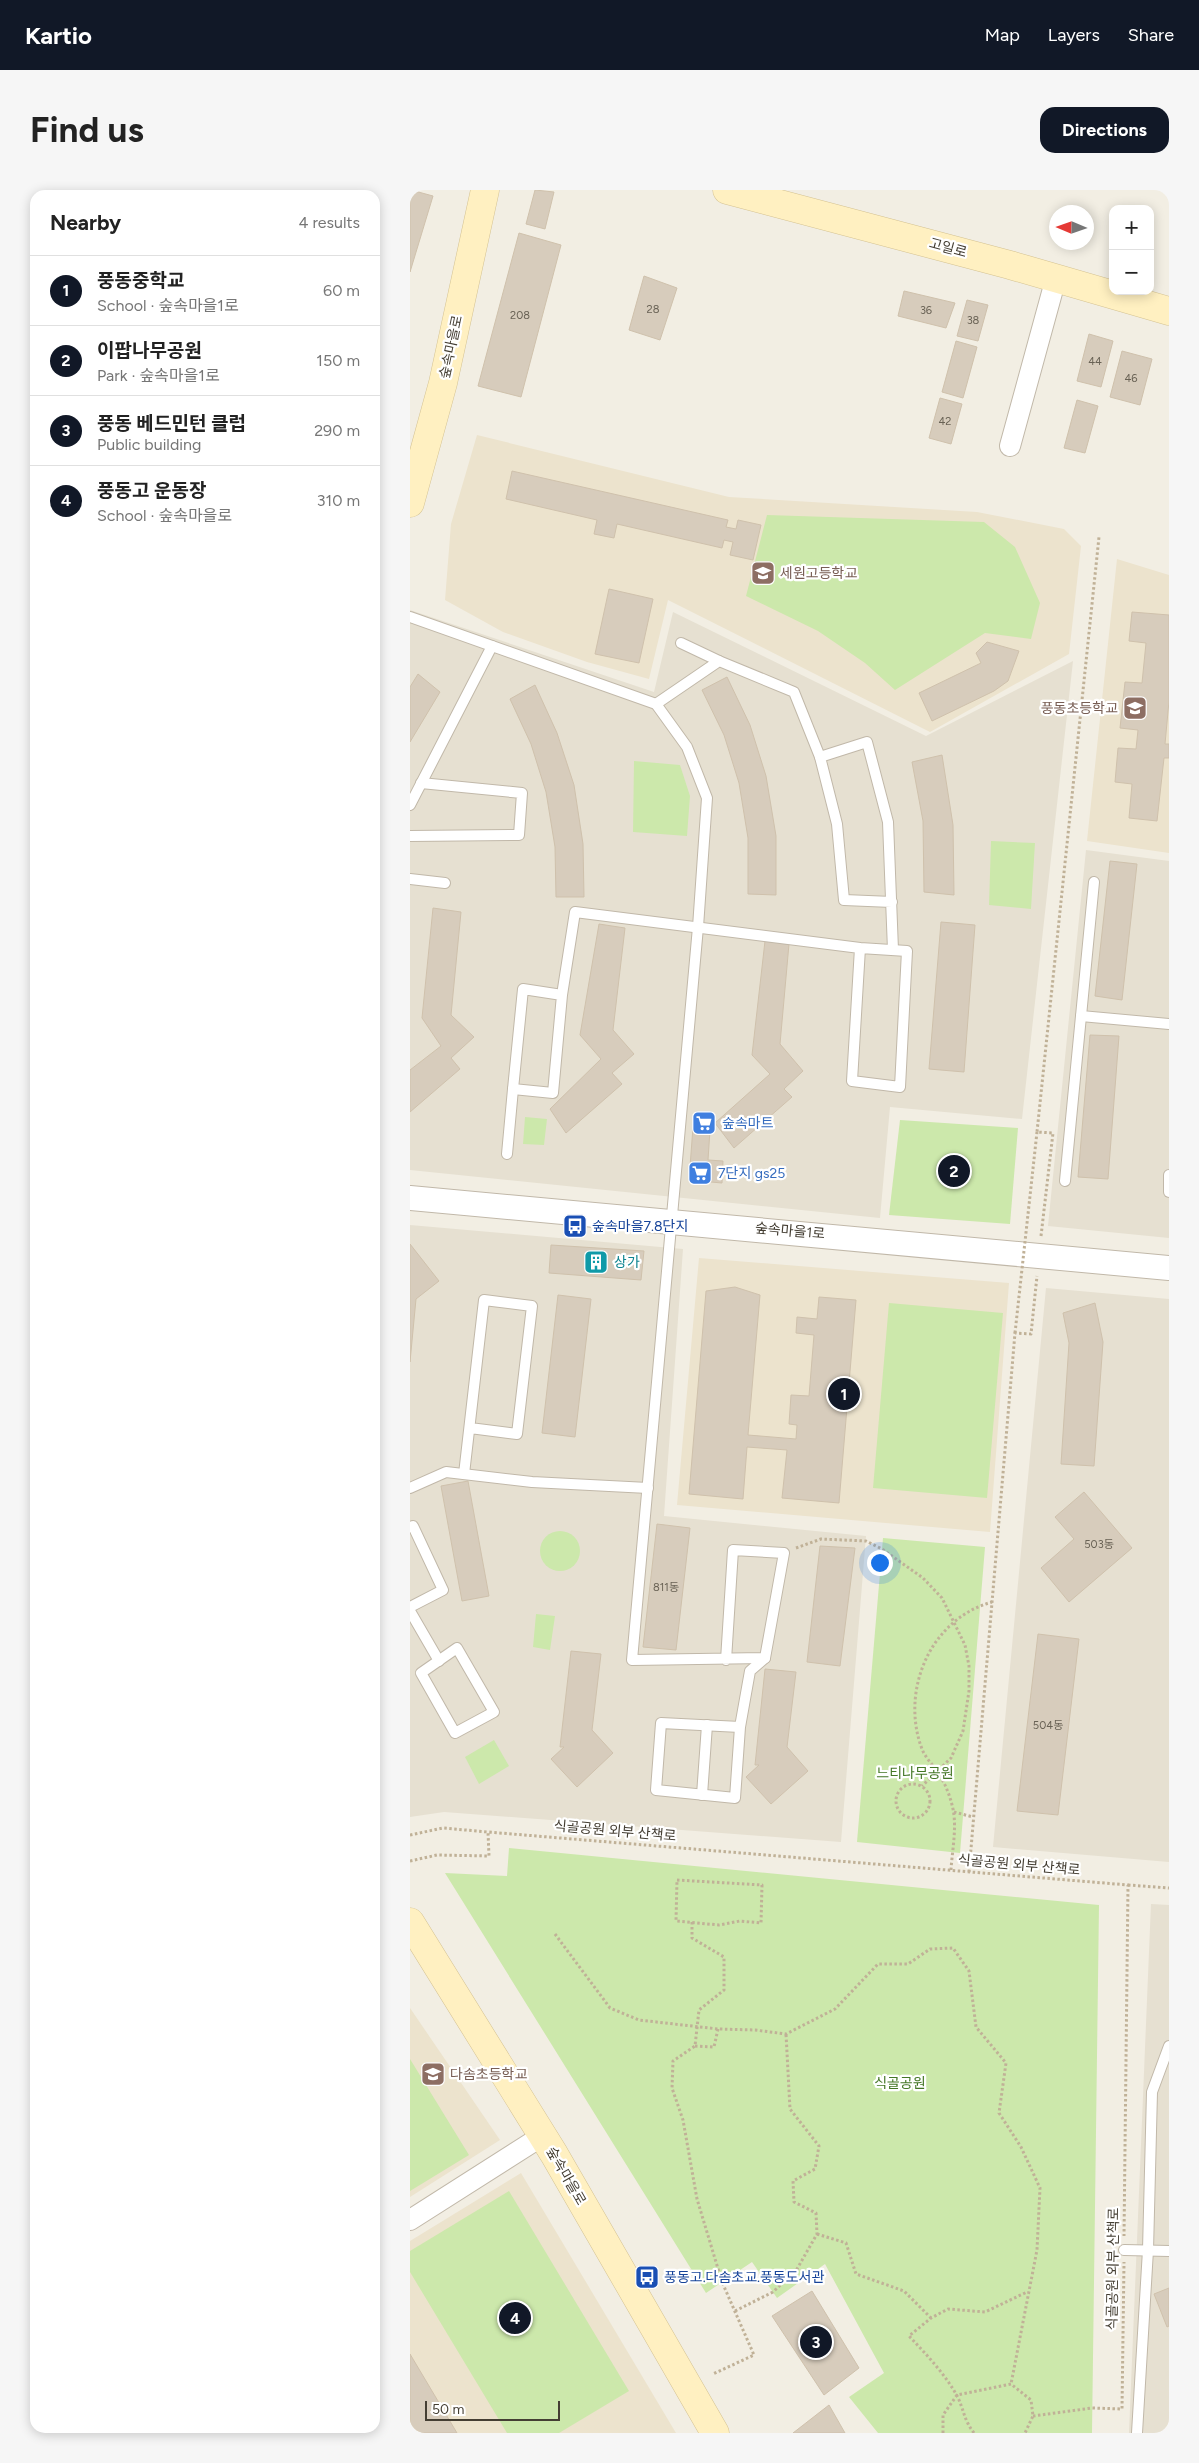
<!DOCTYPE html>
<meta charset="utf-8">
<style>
body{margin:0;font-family:Figtree,"Noto Sans KR",sans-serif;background:#f6f6f6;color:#222}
.controls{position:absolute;right:15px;top:15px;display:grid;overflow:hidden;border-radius:10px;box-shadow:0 2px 12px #0003}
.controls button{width:45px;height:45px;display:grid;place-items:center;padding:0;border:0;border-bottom:1px solid #e0e0e0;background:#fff;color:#222;font:25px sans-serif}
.compass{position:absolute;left:639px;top:15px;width:45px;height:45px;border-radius:50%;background:#fff;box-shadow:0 2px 12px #0003;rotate:272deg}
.scale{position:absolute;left:15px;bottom:12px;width:135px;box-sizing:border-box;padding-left:5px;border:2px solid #443e33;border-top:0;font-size:14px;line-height:18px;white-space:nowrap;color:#443e33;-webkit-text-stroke:4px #fff;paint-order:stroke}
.you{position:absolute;left:469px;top:1372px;width:18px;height:18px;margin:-12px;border:4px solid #fff;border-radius:50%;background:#1a73e8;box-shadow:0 0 0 8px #1a73e833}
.badge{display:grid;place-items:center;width:32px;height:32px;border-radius:50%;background:#111827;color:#fff;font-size:16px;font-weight:700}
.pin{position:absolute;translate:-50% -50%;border:2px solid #fff;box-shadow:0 1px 5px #0006}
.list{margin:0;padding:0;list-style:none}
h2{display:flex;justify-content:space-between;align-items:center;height:65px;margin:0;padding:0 20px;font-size:21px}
h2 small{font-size:16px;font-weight:400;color:#767676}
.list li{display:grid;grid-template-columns:32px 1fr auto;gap:15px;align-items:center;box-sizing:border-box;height:70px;padding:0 20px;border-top:1px solid #e0e0e0}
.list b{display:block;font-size:19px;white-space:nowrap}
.list p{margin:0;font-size:16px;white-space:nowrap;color:#767676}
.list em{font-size:16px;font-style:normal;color:#767676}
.map{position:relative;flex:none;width:759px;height:2243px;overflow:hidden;border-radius:15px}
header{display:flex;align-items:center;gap:30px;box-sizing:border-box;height:70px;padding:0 25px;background:#111827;color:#fff}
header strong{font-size:24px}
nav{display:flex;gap:28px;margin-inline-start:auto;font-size:18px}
.intro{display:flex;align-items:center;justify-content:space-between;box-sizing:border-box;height:120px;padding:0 30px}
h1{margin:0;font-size:35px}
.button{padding:12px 22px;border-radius:15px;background:#111827;color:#fff;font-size:18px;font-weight:700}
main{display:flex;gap:30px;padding:0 30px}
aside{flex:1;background:#fff;border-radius:15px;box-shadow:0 2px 12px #0003}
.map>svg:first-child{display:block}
.residential{fill:#e6e0d1}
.education{fill:#ece3cd}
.green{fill:#cce8ab}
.building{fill:#d7ccbc;stroke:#cfc1ac}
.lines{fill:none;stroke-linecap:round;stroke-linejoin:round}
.service-casing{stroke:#c1b8a9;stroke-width:12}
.minor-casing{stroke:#c1b8a9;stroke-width:22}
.tertiary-casing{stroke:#c1b8a9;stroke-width:26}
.secondary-casing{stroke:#d4c292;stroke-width:29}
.path{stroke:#c0b197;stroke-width:3;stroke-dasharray:2.5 2.5;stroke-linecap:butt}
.service{stroke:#fff;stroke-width:10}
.minor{stroke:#fff;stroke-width:20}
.tertiary{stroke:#fff;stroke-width:24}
.secondary{stroke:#fff0c1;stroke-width:28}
.path-bridge{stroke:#c0b197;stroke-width:3;stroke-dasharray:2.5 2.5;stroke-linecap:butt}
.labels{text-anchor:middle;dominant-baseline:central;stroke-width:4.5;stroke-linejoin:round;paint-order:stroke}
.number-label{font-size:11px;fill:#696255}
.street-label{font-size:14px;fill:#443e33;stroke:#fff}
.education-label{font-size:14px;fill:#785e54;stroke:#fff;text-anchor:start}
.shop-label{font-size:14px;fill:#366cbe;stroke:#fff;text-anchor:start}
.transit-label{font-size:14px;fill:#164399;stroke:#fff;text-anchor:start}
.culture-label{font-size:14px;fill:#0d838f;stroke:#fff;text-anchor:start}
.park-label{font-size:14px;fill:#447726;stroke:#fff}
</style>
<header>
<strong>Kartio</strong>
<nav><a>Map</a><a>Layers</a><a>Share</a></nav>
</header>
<div class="intro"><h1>Find us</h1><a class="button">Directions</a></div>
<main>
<aside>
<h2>Nearby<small>4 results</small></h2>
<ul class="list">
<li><span class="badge">1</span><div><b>풍동중학교</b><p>School · 숲속마을1로</p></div><em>60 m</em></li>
<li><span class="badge">2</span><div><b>이팝나무공원</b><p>Park · 숲속마을1로</p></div><em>150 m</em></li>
<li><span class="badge">3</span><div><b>풍동 베드민턴 클럽</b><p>Public building</p></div><em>290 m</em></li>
<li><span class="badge">4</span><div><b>풍동고 운동장</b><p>School · 숲속마을로</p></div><em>310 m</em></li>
</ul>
</aside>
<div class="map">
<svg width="759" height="2243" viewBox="0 0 759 2243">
<rect width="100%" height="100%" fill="#f2eee3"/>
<g class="residential">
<polygon points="0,420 244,502 263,422 516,546 663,471 612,929 480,917 470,1028 0,980"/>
<polygon points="676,660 759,671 759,1048 638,1036"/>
<polygon points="0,1035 273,1059 254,1326 456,1346 431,1652 34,1622 0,1627"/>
<polygon points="636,1098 759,1109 759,1672 583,1657"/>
<polygon points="741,1714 759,1715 759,2243 719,2243"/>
</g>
<g class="education">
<polygon points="67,245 319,307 567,322 654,339 671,356 659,464 520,542 258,410 239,489 177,472 93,442 35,410 41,334"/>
<polygon points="707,369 759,385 759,663 677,651"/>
<polygon points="289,1068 599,1093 580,1342 267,1315"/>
<polygon points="0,1818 90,1950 0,2007"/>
<polygon points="111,1983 266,2243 0,2243 0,2051"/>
</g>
<g class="green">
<polygon points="357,325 574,332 605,357 630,413 621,449 575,443 485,500 455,473 408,441 336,406"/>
<polygon points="224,571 270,575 280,606 277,646 223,642"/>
<polygon points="581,651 625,653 621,719 579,715"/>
<polygon points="115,927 137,929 134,955 113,954"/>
<polygon points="490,930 608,938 600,1034 479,1025"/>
<polygon points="479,1113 593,1123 577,1308 463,1298"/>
<circle cx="150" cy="1361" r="20"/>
<polygon points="473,1348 575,1357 550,1663 447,1652"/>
<polygon points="126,1424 145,1426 140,1460 123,1457"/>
<polygon points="84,1550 99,1576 69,1594 55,1567"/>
<polygon points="99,1658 689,1715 682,2243 468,2243 439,2207 474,2183 415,2074 367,2108 342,2072 296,2103 35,1683 97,1686"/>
<polygon points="0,1869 59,1965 0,2001"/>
<polygon points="99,2001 219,2201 149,2243 97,2243 0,2082 0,2061"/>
</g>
<g class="building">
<polygon points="1,0 23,6 0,82 0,2"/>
<polygon points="125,0 144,2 135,39 116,34"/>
<polygon points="109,43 151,55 111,207 68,196"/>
<polygon points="234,86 267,98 250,150 219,140"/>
<polygon points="494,101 545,113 536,138 488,126"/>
<polygon points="557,110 578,115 568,151 547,146"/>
<polygon points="679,144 703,151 691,197 667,191"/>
<polygon points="546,151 567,157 553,208 532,202"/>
<polygon points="712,161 742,169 730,215 700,207"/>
<polygon points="530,208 552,214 541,254 519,248"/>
<polygon points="667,210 688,216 675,263 654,258"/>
<polygon points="102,281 318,330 316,337 326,339 328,330 351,335 343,370 320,365 323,352 314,350 312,358 207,334 204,348 184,344 187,330 96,309"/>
<polygon points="199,399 243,409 229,473 185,464"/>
<polygon points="722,422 759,425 759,511 755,554 759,554 759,568 754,568 747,631 719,628 722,594 705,592 708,558 726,559 728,540 710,538 715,492 732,493 736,453 719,451"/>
<polygon points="577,452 609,461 598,491 584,501 522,531 509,503 571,473 566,463"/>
<polygon points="8,484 30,502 0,552 0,497"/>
<polygon points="317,487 340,535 356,586 366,646 366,705 338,704 338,648 329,593 314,545 292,500"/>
<polygon points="125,495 147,543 164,595 173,654 174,707 146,707 145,657 136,602 121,554 100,509"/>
<polygon points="532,565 543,635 544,705 514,702 513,631 502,572"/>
<polygon points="700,671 727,674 712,810 685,806"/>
<polygon points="23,718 51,722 41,825 64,847 41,868 50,879 0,922 0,880 31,856 12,828"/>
<polygon points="531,732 565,735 554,882 519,879"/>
<polygon points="189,734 215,738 203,840 224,864 202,883 212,894 156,943 140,919 191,869 170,845"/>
<polygon points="355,751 379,754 370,854 393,881 374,899 382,907 324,958 305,933 360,884 342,865"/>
<polygon points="680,845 709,846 698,989 668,987"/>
<polygon points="284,924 301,925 298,970 313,971 312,993 279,990"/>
<polygon points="0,1054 29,1091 6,1109 0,1172"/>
<polygon points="141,1055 234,1061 231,1090 139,1083"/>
<polygon points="325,1097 350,1105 338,1245 386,1249 387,1235 379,1234 381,1205 399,1206 404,1145 386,1143 387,1127 407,1129 409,1107 446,1110 429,1313 372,1308 377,1260 337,1257 333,1309 279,1304 296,1101"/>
<polygon points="148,1105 181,1109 165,1247 132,1243"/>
<polygon points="685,1113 693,1152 684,1276 651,1274 659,1153 653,1123"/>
<polygon points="58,1291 79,1406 52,1411 31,1296"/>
<polygon points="674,1302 722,1358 659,1412 631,1378 664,1349 645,1327"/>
<polygon points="247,1334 280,1338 266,1460 233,1457"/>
<polygon points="410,1356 445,1358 430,1476 397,1472"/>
<polygon points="628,1444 669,1449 648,1625 607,1621"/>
<polygon points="161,1461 191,1464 182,1540 203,1563 167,1597 141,1569 154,1557 150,1557"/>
<polygon points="355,1479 386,1482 377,1557 398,1581 361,1614 336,1587 349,1575 345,1575"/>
<polygon points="759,2098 759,2136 757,2137 744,2104"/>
<polygon points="402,2101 449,2178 414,2205 362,2126"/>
<polygon points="0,2164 47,2243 0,2243"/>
<polygon points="419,2215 435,2243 383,2243"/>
</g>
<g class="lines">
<g class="service-casing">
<g id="service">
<polyline points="0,427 246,514 277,557 297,608 288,737 222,1470 355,1468 374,1363 323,1360 316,1470"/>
<polyline points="271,453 309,471"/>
<polyline points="246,514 309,471 384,502 410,567"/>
<polyline points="0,615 82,456"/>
<polyline points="0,646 109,645 112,603 11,593"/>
<polyline points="0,689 35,693"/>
<polyline points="482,712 434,710 427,634 410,567 457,552 478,632 483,760"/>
<polyline points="152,805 113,799 103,899 143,903 152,805 165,722 450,758 442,891 490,897 497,761 450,758"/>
<polyline points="671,826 759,834"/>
<polyline points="97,964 103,899"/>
<polyline points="759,985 759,1002"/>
<polyline points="655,991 684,692"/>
<polyline points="54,1284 74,1110 122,1116 107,1244 60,1238"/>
<polyline points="0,1298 36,1282 122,1292 238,1298"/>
<polyline points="0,1337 3,1336 33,1400 0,1417"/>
<polyline points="0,1421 29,1471"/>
<polygon points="47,1458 84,1522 45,1543 11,1483"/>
<polyline points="330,1537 251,1533 246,1600 325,1608 330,1537 340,1481 355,1468"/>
<polyline points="292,1605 297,1535"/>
<polyline points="714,2060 759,2061"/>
<polyline points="727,2243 738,2060 742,1902 759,1856"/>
</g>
</g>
<g class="minor-casing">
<g id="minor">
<polyline points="600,256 646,88"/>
<polyline points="0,2030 132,1946"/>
</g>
</g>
<g class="tertiary-casing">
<polyline id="tertiary" points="0,1008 759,1078"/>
</g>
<g class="secondary-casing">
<g id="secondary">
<polyline points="317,0 600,75 759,121"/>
<polyline points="0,313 33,193 75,0"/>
<polyline points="0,1732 144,1964 305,2243"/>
</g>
</g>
<g class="path">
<polyline points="631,1046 643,943 627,942 689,347"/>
<polyline points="386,1358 411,1349 456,1351 472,1359 513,1388 532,1408 555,1455 559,1476 559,1501 553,1541 541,1568 512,1596"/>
<circle cx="503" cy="1611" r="17"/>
<polyline points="544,1622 563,1627"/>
<polyline points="0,1645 33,1638 78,1642"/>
<polyline points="0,1671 27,1665 79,1666 78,1642 718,1695 714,2046"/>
<path d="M541,1680c1,-18 6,-42 2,-61 -3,-14 -8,-26 -16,-38 -5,-7 -12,-14 -15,-22 -22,-58 8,-130 70,-147"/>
<polyline points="559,1682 605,1143 621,1144 627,1086"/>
<polygon points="267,1690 352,1695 351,1733 330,1731 309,1735 266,1731"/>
<polyline points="718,1695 759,1698"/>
<polyline points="282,1732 282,1748 314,1767 314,1800 289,1820 285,1856 263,1871 262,1898 273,1930 287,2009 312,2092 344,2165 303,2184"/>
<polyline points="145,1744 200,1818 229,1830 308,1839 345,1840 376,1844 425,1819 468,1774 498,1774 520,1759 543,1758 559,1781 566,1837 596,1873 589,1923 611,1957 630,1998 627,2060 601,2194"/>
<polyline points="285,1856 304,1857 308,1839"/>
<polyline points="407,2044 436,2053 446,2084 494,2101 521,2128"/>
<polyline points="325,2121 363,2102 387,2079 407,2044 406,2023 384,2012 383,1991 405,1979 409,1956 380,1919 376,1844"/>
<polyline points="623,2226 682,2218 712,2219 714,2072"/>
<polyline points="533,2243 533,2225 547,2205 601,2194 621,2210 623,2226 615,2243"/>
<path d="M564,2243c-11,-14 -10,-25 -18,-39 -12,-21 -30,-40 -47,-58l22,-18 17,-9 37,3 42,-20"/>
</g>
<use href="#service" class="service"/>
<use href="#minor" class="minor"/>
<use href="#tertiary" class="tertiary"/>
<use href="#secondary" class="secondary"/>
<polyline class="path-bridge" points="605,1143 627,942"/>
</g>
<defs>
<g id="school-square" transform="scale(1.25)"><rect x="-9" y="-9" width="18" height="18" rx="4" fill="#8d6e63" stroke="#fff"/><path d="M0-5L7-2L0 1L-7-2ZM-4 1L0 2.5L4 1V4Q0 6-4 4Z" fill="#fff"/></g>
<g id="supermarket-square" transform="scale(1.25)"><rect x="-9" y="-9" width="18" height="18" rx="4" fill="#3f7fe0" stroke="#fff"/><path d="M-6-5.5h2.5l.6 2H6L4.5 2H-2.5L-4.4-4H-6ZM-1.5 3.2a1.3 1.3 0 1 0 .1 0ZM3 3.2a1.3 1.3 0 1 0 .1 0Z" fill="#fff"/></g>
<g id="bus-square" transform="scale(1.25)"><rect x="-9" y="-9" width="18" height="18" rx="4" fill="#1a4fb4" stroke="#fff"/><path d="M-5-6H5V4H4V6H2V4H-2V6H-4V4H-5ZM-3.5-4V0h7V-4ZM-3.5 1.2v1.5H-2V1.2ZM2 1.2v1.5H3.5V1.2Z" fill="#fff"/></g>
<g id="building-square" transform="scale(1.25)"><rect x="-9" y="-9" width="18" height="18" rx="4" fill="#0f9aa8" stroke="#fff"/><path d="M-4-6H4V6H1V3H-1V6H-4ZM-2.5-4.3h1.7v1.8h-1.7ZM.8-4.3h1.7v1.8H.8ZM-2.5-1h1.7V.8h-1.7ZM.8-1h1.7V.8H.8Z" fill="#fff"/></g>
</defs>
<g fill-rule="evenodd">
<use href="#school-square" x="353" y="383"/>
<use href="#school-square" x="725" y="518"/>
<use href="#supermarket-square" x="294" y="933"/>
<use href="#supermarket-square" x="290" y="983"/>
<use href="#bus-square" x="165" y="1036"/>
<use href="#building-square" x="186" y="1072"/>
<use href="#school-square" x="23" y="1884"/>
<use href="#bus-square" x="237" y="2087"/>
</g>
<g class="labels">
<g class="number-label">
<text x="243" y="119">28</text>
<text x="516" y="120">36</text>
<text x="110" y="125">208</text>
<text x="563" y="130">38</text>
<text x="685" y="171">44</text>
<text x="721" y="188">46</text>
<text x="535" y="231">42</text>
<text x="689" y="1354">503동</text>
<text x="256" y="1397">811동</text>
<text x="638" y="1535">504동</text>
</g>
<g class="street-label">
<text transform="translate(538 58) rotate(15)">고일로</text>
<text transform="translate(41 157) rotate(-78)">숲속마을로</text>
<text transform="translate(380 1041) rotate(5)">숲속마을1로</text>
<text transform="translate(205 1641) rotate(5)">식골공원 외부 산책로</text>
<text transform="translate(609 1675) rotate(5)">식골공원 외부 산책로</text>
<text transform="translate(156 1986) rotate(60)">숲속마을로</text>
<text transform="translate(703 2079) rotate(-89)">식골공원 외부 산책로</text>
</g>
<g class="education-label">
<text x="370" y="383">세원고등학교</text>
<text x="708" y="518" text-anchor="end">풍동초등학교</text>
<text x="40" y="1884">다솜초등학교</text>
</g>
<g class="shop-label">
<text x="312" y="933">숲속마트</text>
<text x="308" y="983">7단지 gs25</text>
</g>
<g class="transit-label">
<text x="182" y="1036">숲속마을7.8단지</text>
<text x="254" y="2087">풍동고.다솜초교.풍동도서관</text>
</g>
<g class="culture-label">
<text x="204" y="1072">상가</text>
</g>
<g class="park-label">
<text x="505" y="1583">느티나무공원</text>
<text x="490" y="1893">식골공원</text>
</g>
</g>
</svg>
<div class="controls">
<button>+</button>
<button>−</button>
</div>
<svg class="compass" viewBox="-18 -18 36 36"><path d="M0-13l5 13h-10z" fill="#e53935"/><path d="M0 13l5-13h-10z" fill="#767676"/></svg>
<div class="scale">50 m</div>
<div class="you"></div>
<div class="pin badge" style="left:434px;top:1204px">1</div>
<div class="pin badge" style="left:544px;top:981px">2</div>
<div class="pin badge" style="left:406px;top:2152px">3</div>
<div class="pin badge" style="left:105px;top:2128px">4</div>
</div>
</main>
